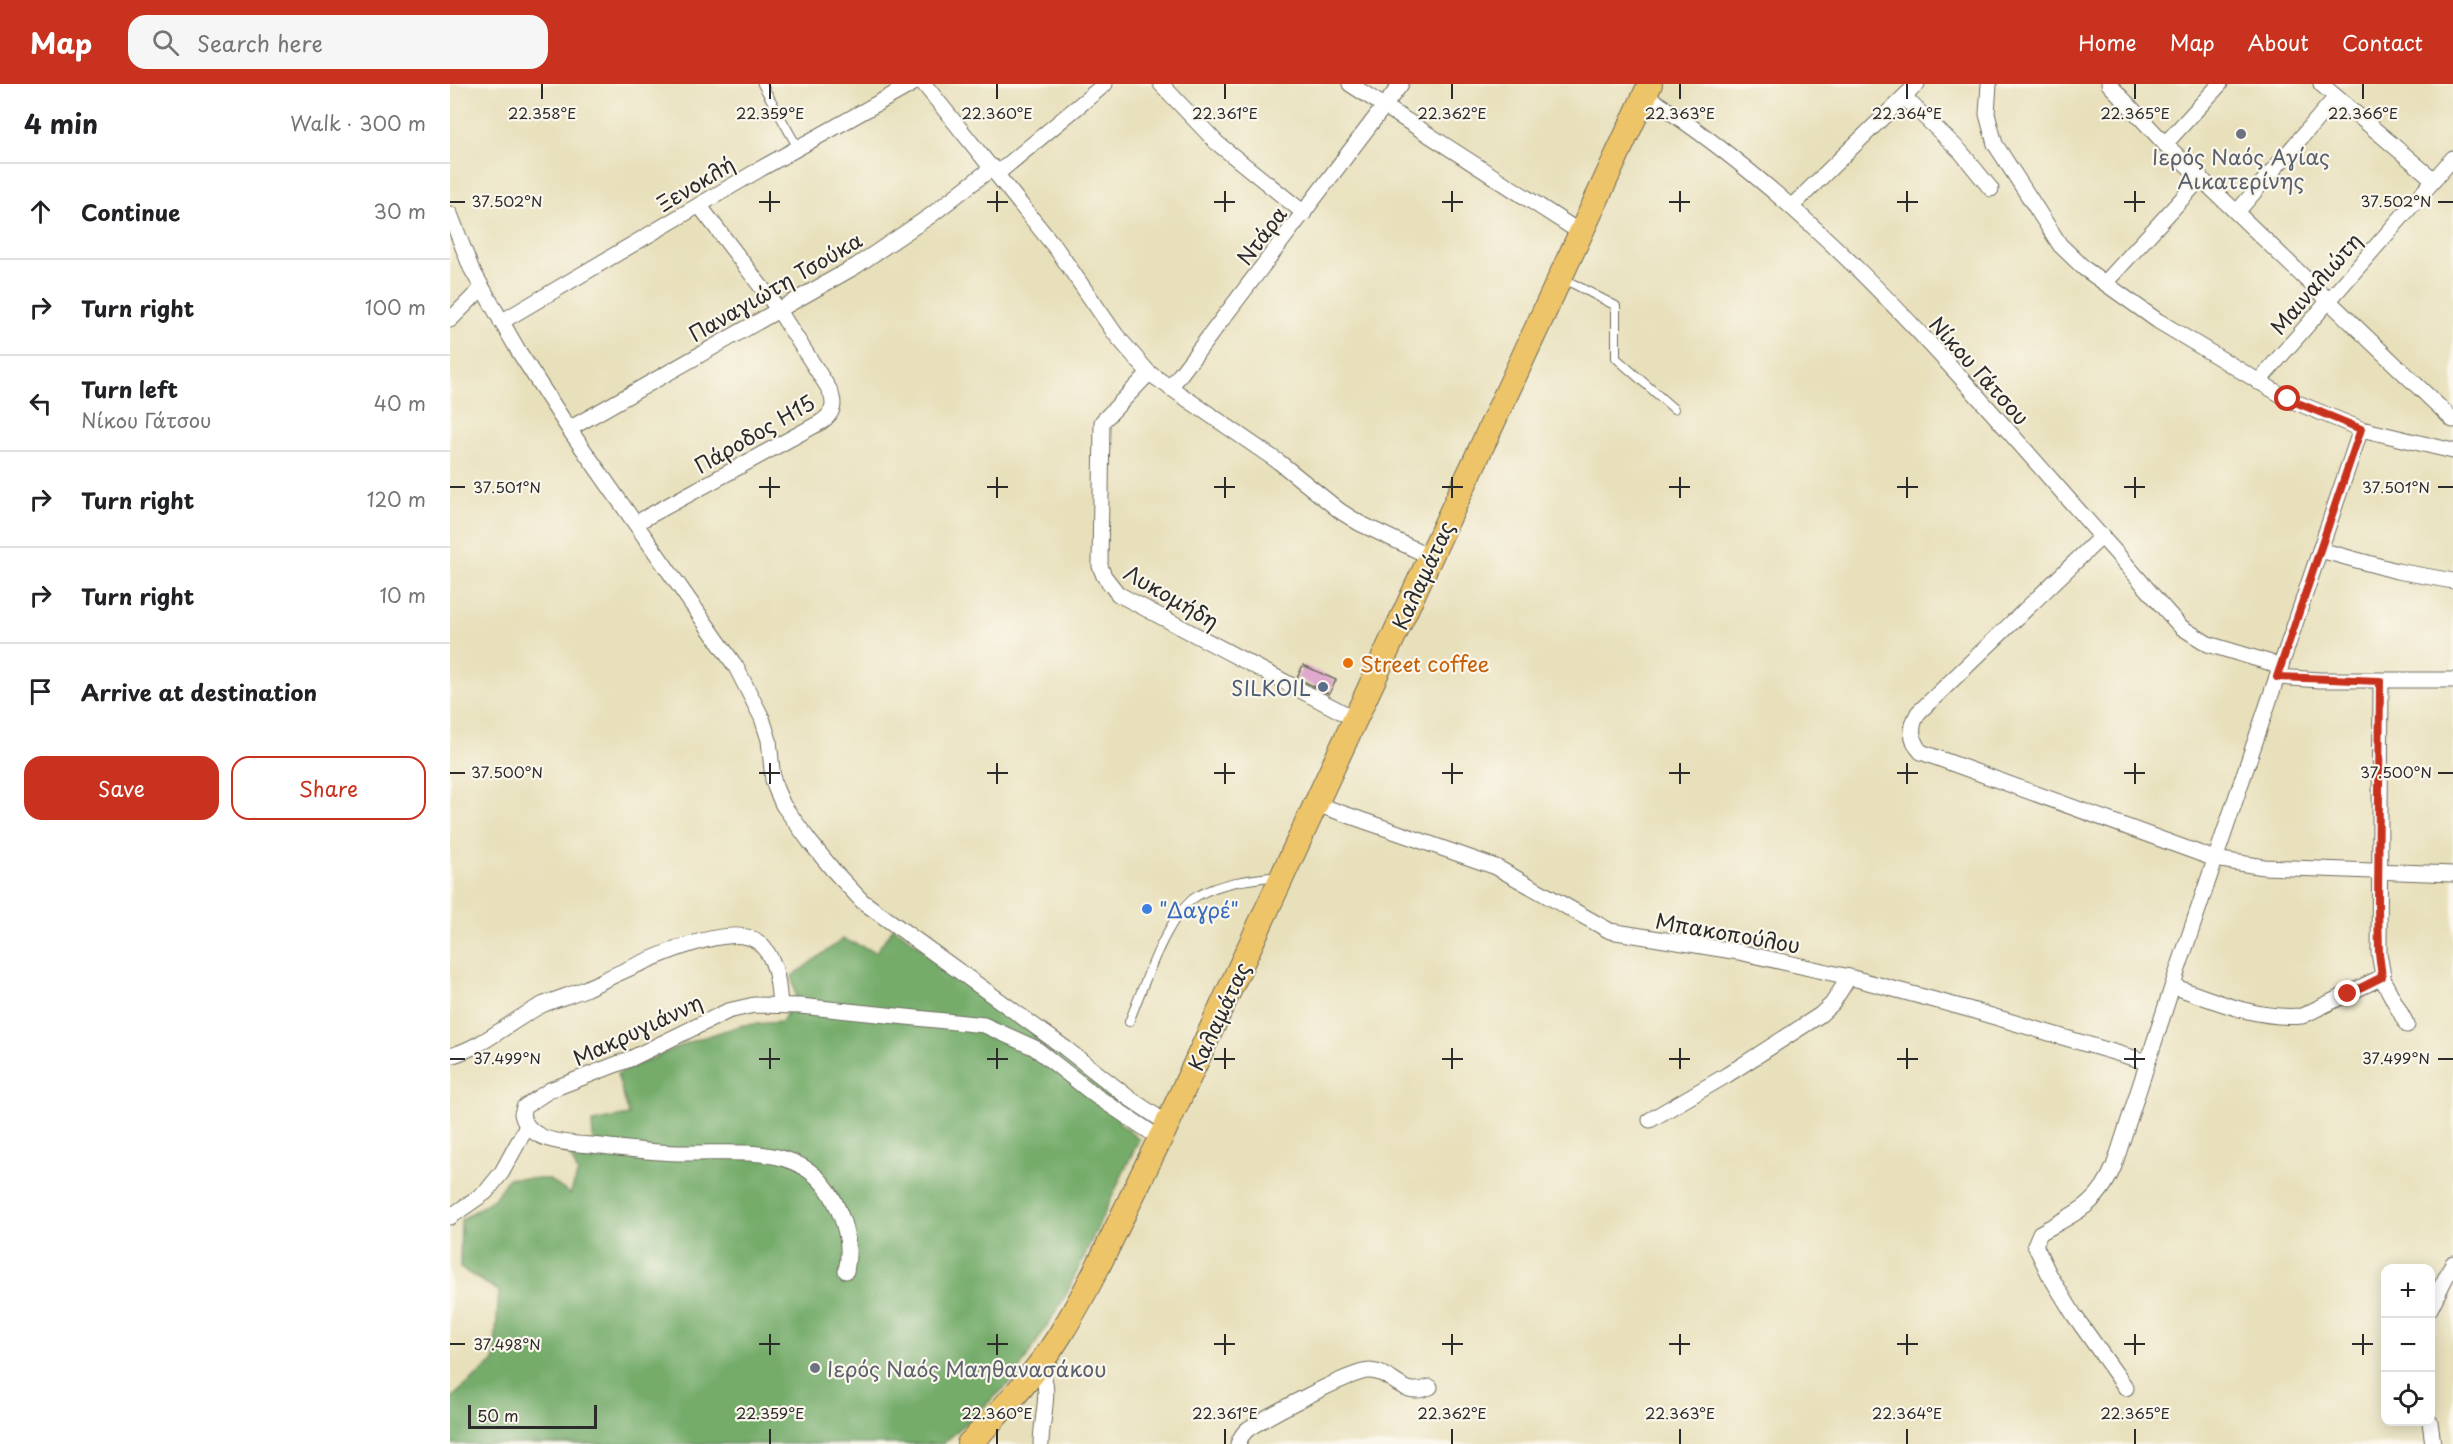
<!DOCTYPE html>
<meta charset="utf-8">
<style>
body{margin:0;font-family:"Playpen Sans",sans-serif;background:#f6f6f6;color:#202124}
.controls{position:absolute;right:18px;bottom:18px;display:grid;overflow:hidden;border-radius:12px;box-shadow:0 3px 15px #0003}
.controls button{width:54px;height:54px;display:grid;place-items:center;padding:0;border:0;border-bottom:2px solid #e0e0e0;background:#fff;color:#202124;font:30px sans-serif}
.scale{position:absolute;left:18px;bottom:15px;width:129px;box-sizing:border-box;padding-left:6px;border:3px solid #2b2b2b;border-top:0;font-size:16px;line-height:21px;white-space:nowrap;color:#2b2b2b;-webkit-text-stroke:4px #fbf7ec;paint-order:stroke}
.stop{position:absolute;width:18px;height:18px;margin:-14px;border:4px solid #c8321e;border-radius:50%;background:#fff}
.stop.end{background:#c8321e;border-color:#fff;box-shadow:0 2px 6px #0008}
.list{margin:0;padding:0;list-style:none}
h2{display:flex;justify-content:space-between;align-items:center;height:78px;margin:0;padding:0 24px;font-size:26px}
h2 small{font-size:20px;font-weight:400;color:#757577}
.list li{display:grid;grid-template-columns:39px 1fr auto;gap:18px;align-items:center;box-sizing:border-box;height:96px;padding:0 24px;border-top:2px solid #e0e0e0}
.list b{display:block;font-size:22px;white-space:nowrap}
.list p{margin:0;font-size:20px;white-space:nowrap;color:#757577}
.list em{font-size:20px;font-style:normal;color:#757577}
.actions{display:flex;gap:12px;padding:18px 24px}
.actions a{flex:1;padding:14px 0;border:2px solid #c8321e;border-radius:18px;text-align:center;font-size:21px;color:#c8321e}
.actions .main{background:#c8321e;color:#fff}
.icon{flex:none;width:33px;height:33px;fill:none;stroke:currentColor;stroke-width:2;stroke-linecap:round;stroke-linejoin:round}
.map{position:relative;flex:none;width:2003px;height:1360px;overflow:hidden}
header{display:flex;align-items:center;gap:36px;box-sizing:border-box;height:84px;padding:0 30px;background:#c8321e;color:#fff}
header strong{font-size:28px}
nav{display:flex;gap:33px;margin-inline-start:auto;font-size:21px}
.search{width:420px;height:54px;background:#f6f6f6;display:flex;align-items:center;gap:15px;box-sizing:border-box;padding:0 21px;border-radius:18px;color:#757577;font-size:22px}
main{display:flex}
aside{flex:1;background:#fff}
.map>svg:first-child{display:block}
.forest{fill:#74ac6b;stroke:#506c4b;stroke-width:1.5}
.building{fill:#db9dca}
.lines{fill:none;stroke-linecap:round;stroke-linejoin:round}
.lane-casing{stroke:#6d6a5d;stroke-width:10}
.street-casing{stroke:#6d6a5d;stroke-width:17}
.primary-casing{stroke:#6d6a5d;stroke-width:26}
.lane{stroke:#fff;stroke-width:8}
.street{stroke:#fff;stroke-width:15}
.primary{stroke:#eec469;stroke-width:24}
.route{stroke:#c8321e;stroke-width:8}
.ticks{fill:none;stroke:#2b2b2b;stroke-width:2}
.worship-dot{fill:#6b7280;stroke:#fbf7ec;stroke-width:2}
.food-dot{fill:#e8710a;stroke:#fbf7ec;stroke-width:2}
.service-dot{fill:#5c6f8a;stroke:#fbf7ec;stroke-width:2}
.shop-dot{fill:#3f7fe0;stroke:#fbf7ec;stroke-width:2}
.labels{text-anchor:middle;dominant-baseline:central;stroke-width:4.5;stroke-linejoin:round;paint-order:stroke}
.worship-label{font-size:21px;fill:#5b616d;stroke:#fbf7ec}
.street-label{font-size:21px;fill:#2b2b2b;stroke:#fbf7ec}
.food-label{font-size:21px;fill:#c56008;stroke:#fbf7ec;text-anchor:start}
.service-label{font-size:21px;fill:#4e5e75;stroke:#fbf7ec;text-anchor:end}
.shop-label{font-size:21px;fill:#366cbe;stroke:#fbf7ec;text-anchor:start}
.ticks-label{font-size:15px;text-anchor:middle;fill:#2b2b2b;stroke:#fbf7ec;stroke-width:4.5;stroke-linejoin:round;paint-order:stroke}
</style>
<header>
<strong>Map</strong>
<div class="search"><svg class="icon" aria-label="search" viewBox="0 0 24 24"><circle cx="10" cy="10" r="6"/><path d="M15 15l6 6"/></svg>Search here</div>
<nav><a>Home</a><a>Map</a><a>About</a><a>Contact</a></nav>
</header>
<main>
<aside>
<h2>4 min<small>Walk · 300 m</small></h2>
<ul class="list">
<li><svg class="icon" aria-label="ahead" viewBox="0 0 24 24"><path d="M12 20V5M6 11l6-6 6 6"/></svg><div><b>Continue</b></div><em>30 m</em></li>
<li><svg class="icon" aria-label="right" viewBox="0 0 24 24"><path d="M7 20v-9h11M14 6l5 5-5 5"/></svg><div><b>Turn right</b></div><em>100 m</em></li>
<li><svg class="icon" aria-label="left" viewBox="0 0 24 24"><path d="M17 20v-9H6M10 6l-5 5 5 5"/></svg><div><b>Turn left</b><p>Νίκου Γάτσου</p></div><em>40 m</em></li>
<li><svg class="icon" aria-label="right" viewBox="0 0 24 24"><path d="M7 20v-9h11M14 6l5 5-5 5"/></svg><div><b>Turn right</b></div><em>120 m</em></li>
<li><svg class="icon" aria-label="right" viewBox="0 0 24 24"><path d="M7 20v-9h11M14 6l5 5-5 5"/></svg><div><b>Turn right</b></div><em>10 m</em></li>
<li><svg class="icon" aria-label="arrive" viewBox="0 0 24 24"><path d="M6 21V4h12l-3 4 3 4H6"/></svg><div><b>Arrive at destination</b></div></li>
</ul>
<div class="actions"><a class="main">Save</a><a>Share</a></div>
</aside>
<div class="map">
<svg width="2003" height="1360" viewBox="0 0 2003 1360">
<rect width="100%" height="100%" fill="#fbf7ec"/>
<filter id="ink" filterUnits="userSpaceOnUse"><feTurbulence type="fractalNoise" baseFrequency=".0167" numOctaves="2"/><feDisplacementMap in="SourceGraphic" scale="12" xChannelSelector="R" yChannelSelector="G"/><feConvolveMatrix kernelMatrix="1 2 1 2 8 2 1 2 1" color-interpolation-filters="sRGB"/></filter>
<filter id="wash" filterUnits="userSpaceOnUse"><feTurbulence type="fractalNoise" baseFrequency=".008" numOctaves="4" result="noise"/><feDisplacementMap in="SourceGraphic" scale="24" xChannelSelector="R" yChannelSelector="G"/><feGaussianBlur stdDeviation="1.35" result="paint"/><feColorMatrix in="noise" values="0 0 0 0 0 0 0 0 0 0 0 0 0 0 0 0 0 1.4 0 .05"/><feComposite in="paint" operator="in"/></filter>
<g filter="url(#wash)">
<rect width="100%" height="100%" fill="#e8e0bb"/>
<polygon class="forest" points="444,843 671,1013 669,1039 689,1055 615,1213 562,1297 493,1360 0,1360 0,1315 44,1277 49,1207 10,1184 11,1136 44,1115 58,1094 98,1095 120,1110 128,1089 117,1065 144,1068 142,1038 179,1031 167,990 242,957 293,941 332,938 346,912 342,892 393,855 426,868"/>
<g id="blocks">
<polygon class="building" points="853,581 886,596 879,610 847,594"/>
</g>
</g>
<g filter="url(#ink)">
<use href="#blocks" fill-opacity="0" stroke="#6d6a5d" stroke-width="1.5"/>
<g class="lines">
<g class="lane-casing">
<g id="lane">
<polyline points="312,0 348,64"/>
<polyline points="1114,195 1166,222 1166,274 1224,325"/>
<path d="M679,938c14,-34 38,-108 68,-126 24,-14 55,-17 81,-20"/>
</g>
</g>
<g class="street-casing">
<g id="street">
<polyline points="474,0 608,167 666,251 699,289 829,378 890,427 909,439 981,473"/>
<polyline points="711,0 767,59 854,129"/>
<polyline points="900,0 1131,149"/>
<polyline points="1539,0 1537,30 1545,60 1610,161 1635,185 1708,237 1838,315 1911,345 2003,367"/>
<polyline points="1659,0 1715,60 2003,336"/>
<polyline points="1871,0 1984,96"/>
<path d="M1195,11c179,115 315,282 455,440 28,30 53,62 81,92l27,17 73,22"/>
<polyline points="1454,13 1511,68 1541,105"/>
<polyline points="1715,60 1770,0"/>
<polyline points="548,89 655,0"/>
<polyline points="1342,122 1467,0"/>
<polyline points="1787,128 1886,13"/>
<polyline points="0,130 21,184 69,268 119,345 286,583 312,634 319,656 323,696 326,705 333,721 360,758 383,786 412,817 615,964 679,1014 718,1040"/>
<polyline points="1655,199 1751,94"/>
<polyline points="0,236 32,204"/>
<polyline points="51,238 312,84 462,0"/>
<polyline points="699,289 652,338 650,482 654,492 668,510 905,635"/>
<polyline points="1808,298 2003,74"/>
<polyline points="720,304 951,0"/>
<polyline points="119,345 406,182 480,132 543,83"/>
<path d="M186,439l185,-101c13,-9 15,-18 8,-33l-51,-80 -79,-104"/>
<path d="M1652,452l-184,177c-8,14 -8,27 3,39l294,107 49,8 189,7"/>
<polyline points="1870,466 1947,487 2003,497"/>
<polyline points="1827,593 1870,596 2003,596"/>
<polyline points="1931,597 1929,869 1934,898 1957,941"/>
<polyline points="866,720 1046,783 1160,847 1289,868 1399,893 1518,925 1697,978"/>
<path d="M1723,902c42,15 84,34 129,30l80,-39"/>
<path d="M0,972c35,-10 60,-35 92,-51 14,-6 29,-10 43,-16 33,-15 142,-72 173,-47 19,16 20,40 22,63"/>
<polyline points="1200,1036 1277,991 1370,931 1382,920 1399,893"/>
<polyline points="0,1133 36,1108 52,1088 77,1042"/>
<path d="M396,1187c5,-22 1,-41 -8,-62 -27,-68 -96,-55 -155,-56 -27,0 -55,-4 -82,-7 -24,-3 -72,0 -79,-32l2,-7 26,-17 80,-31 98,-48 26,-6 46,1 184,19 51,23 61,48 65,43"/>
<polyline points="1980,1225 2003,1179"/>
<path d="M589,1281c14,24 2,53 2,79"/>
<path d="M1676,1304l-52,-73 -25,-41 -14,-29 5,-12c35,-20 58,-27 74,-67l62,-191 185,-546"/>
<polyline points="1980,1338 1983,1360"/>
<path d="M788,1360c2,-6 5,-11 10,-15 18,-12 104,-59 122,-58 24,1 31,28 60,16"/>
</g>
</g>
<g class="primary-casing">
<path id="primary" d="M519,1360c34,-34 66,-69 91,-109 40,-65 69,-136 104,-204l486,-1047"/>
</g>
<use href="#lane" class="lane"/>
<use href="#street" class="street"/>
<use href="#primary" class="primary"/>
</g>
</g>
<g class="lines" filter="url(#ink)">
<polyline class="route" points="1838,315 1911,345 1827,593 1930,597 1928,822 1929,869 1932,893 1898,910"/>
</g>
<path class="ticks" d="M92,0v15M320,0v15M547,0v15M775,0v15M1002,0v15M1230,0v15M1457,0v15M1685,0v15M1913,0v15M320,107v21M547,107v21M775,107v21M1002,107v21M1230,107v21M1457,107v21M1685,107v21M0,118h15M309,118h21M537,118h21M764,118h21M992,118h21M1219,118h21M1447,118h21M1674,118h21M1988,118h15M320,393v21M547,393v21M775,393v21M1002,393v21M1230,393v21M1457,393v21M1685,393v21M0,403h15M309,403h21M537,403h21M764,403h21M992,403h21M1219,403h21M1447,403h21M1674,403h21M1988,403h15M320,679v21M547,679v21M775,679v21M1002,679v21M1230,679v21M1457,679v21M1685,679v21M0,689h15M309,689h21M537,689h21M764,689h21M992,689h21M1219,689h21M1447,689h21M1674,689h21M1988,689h15M320,964v21M547,964v21M775,964v21M1002,964v21M1230,964v21M1457,964v21M1685,964v21M0,975h15M309,975h21M537,975h21M764,975h21M992,975h21M1219,975h21M1447,975h21M1674,975h21M1988,975h15M320,1250v21M547,1250v21M775,1250v21M1002,1250v21M1230,1250v21M1457,1250v21M1685,1250v21M1913,1250v21M0,1260h15M309,1260h21M537,1260h21M764,1260h21M992,1260h21M1219,1260h21M1447,1260h21M1674,1260h21M1902,1260h21M320,1345v15M547,1345v15M775,1345v15M1002,1345v15M1230,1345v15M1457,1345v15M1685,1345v15"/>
<g class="worship-dot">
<circle cx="1791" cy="50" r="6"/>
<circle cx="365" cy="1284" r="6"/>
</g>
<circle class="food-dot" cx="898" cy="579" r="6"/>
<circle class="service-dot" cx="873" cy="603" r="6"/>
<circle class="shop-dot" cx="697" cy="825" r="6"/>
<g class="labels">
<g class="worship-label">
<text x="1791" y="72">Ιερός Ναός Αγίας<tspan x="1791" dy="24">Αικατερίνης</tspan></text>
<text x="377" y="1284" text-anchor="start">Ιερός Ναός Μαηθανασάκου</text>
</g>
<g class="street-label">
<text transform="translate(245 99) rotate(-31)">Ξενοκλή</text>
<text transform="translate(811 151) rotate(-53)">Ντάρα</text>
<text transform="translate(1865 199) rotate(-49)">Μαιναλιώτη</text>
<text transform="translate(325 202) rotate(-30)">Παναγιώτη Τσούκα</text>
<text transform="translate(1530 286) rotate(48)">Νίκου Γάτσου</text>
<text transform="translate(304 349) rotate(-30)">Πάροδος Η15</text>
<text transform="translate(972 491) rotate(-65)">Καλαμάτας</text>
<text transform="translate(722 512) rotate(30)">Λυκομήδη</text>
<text transform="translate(1278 848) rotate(10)">Μπακοπούλου</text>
<text transform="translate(768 932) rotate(-65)">Καλαμάτας</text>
<text transform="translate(187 945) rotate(-25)">Μακρυγιάννη</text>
</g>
<g class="food-label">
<text x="910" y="579">Street coffee</text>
</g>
<g class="service-label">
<text x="861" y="603">SILKOIL</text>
</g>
<g class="shop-label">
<text x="709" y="825">"Δαγρέ"</text>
</g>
</g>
<g class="ticks-label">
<text x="92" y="35">22.358°E</text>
<text x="320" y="35">22.359°E</text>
<text x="547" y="35">22.360°E</text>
<text x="775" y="35">22.361°E</text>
<text x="1002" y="35">22.362°E</text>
<text x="1230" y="35">22.363°E</text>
<text x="1457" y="35">22.364°E</text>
<text x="1685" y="35">22.365°E</text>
<text x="1913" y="35">22.366°E</text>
<text x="57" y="123">37.502°N</text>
<text x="1946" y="123">37.502°N</text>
<text x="57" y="409">37.501°N</text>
<text x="1946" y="409">37.501°N</text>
<text x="57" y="694">37.500°N</text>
<text x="1946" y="694">37.500°N</text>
<text x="57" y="980">37.499°N</text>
<text x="1946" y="980">37.499°N</text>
<text x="57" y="1266">37.498°N</text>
<text x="320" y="1335">22.359°E</text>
<text x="547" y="1335">22.360°E</text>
<text x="775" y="1335">22.361°E</text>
<text x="1002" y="1335">22.362°E</text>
<text x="1230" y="1335">22.363°E</text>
<text x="1457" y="1335">22.364°E</text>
<text x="1685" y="1335">22.365°E</text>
</g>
</svg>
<div class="controls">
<button>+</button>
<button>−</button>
<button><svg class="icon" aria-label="locate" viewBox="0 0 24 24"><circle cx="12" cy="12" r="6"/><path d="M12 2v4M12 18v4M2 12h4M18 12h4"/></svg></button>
</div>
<div class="scale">50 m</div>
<div class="stop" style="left:1838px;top:315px"></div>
<div class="stop end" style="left:1898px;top:910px"></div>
</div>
</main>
